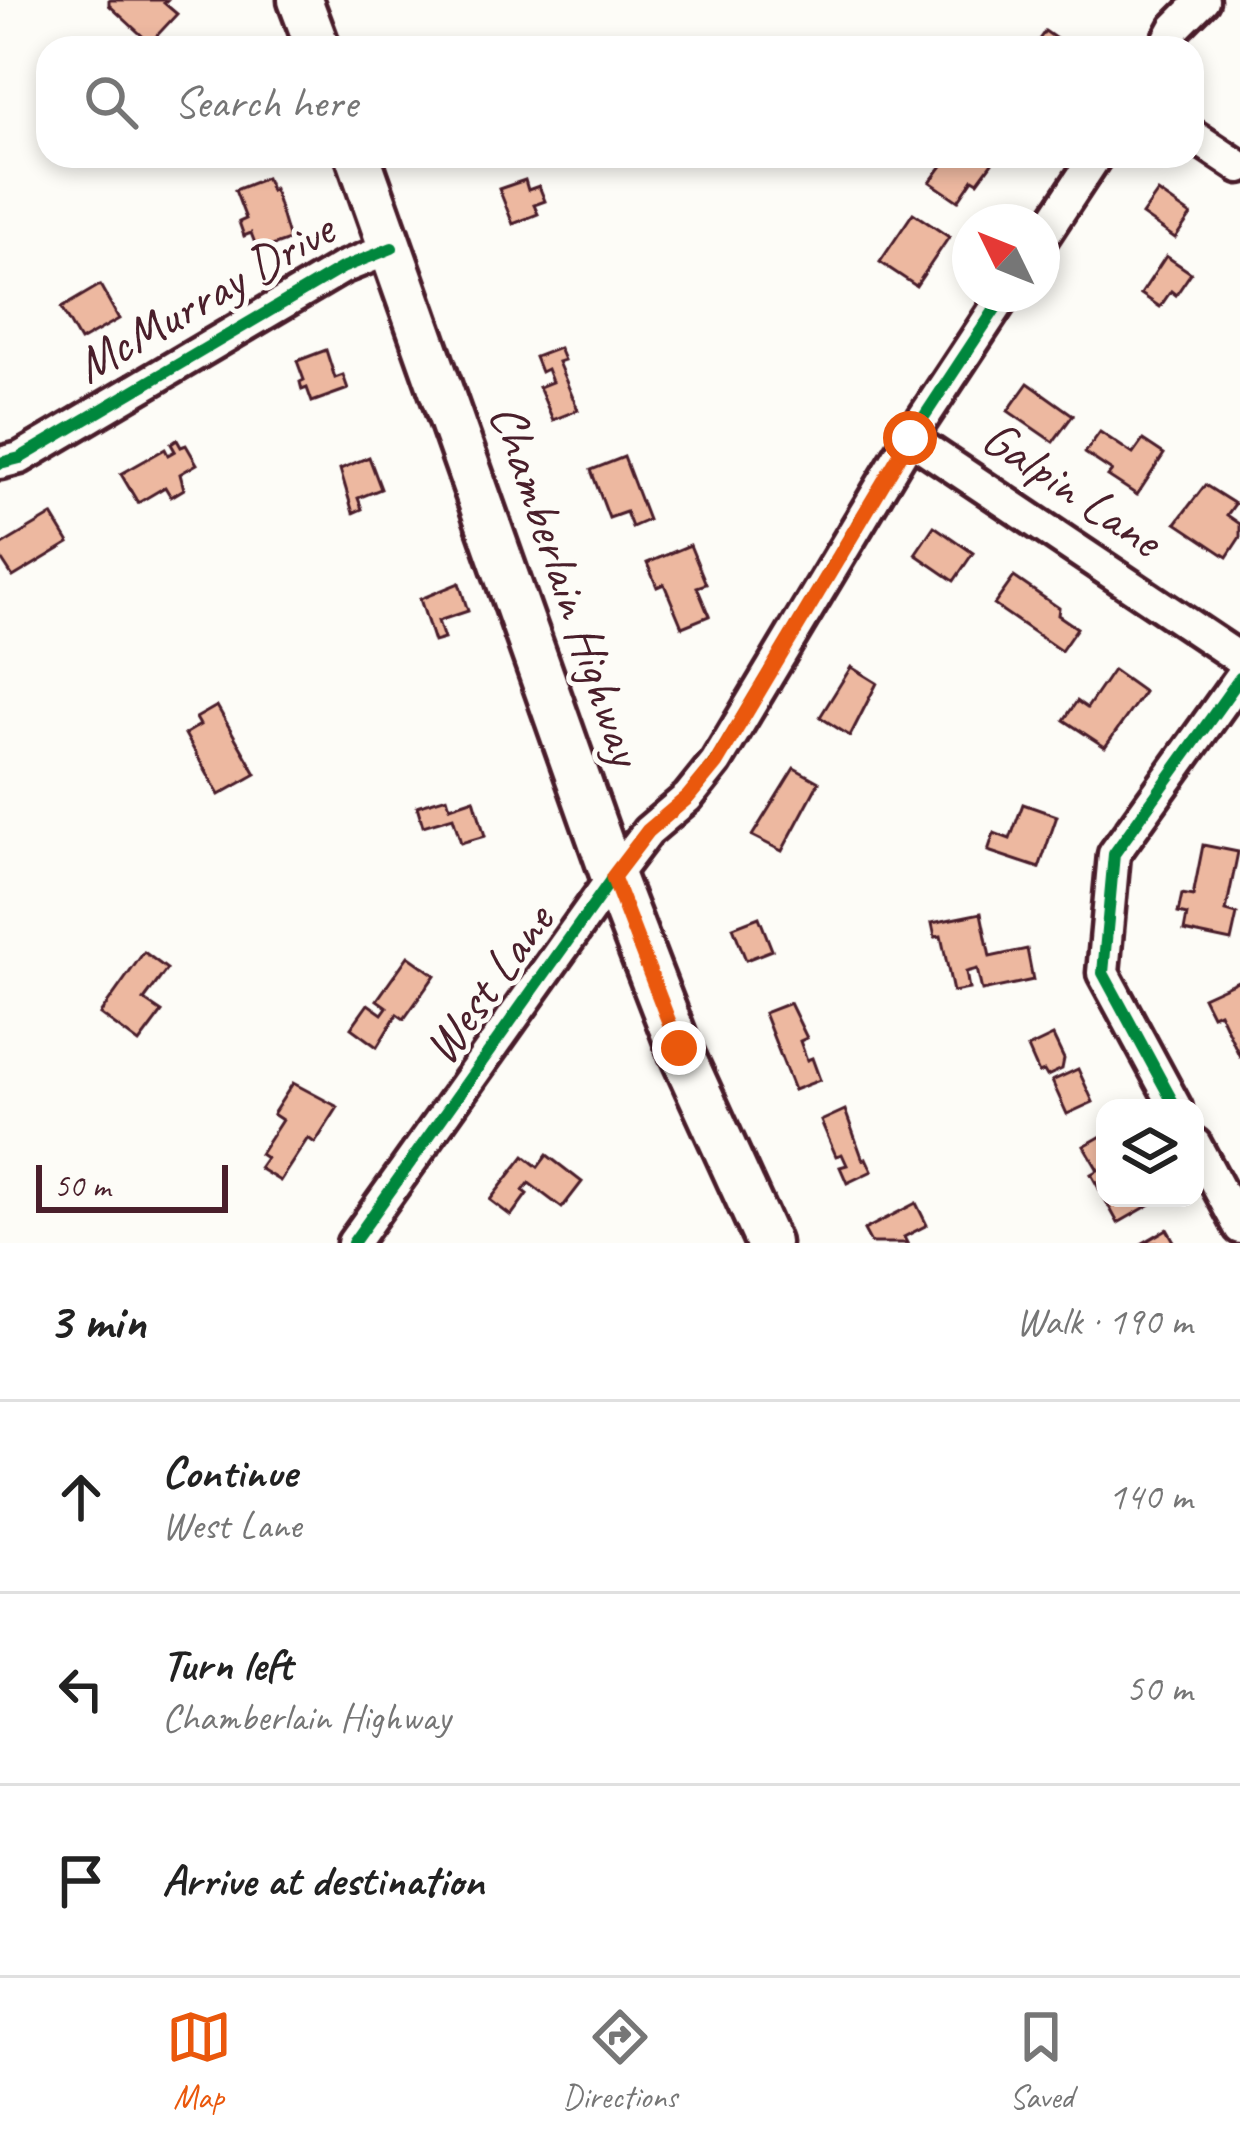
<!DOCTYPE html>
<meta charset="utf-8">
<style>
body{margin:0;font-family:Caveat,sans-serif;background:#f2f2f2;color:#222}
.controls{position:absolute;right:36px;bottom:36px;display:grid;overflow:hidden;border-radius:24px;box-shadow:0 6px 18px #0003}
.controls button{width:108px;height:108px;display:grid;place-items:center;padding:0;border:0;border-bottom:3px solid #e0e0e0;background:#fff;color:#222;font:60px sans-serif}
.compass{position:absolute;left:952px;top:204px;width:108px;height:108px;border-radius:50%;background:#fff;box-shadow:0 6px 18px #0003;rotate:313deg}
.scale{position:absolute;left:36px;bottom:30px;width:192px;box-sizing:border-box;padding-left:12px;border:6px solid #4a1f2b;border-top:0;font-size:33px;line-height:42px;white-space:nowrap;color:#4a1f2b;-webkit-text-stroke:9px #fdfcf7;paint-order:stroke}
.stop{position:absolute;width:36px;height:36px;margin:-27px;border:9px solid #ea580c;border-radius:50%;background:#fff}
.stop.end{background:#ea580c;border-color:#fff;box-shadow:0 3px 12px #0008}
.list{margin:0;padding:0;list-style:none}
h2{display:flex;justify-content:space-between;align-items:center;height:156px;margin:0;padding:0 48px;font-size:51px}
h2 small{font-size:39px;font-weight:400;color:#767676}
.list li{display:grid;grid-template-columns:78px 1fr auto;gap:36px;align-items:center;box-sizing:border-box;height:192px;padding:0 48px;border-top:3px solid #e0e0e0}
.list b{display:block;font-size:45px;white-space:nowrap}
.list p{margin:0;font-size:39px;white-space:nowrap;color:#767676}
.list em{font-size:39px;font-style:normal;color:#767676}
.icon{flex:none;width:66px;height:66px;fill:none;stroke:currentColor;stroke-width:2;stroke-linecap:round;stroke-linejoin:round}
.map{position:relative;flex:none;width:1240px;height:1243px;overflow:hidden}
.search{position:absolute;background:#fff;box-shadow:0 6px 18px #0003;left:36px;right:36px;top:36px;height:132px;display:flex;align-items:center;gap:30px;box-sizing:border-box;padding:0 42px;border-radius:36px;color:#767676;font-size:45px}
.sheet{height:732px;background:#fff}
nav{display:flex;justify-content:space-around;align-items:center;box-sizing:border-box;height:168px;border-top:3px solid #e0e0e0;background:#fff;font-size:33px;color:#767676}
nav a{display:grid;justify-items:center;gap:6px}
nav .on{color:#ea580c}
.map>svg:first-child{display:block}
.building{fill:#edb8a0;stroke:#4a1f2b;stroke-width:3}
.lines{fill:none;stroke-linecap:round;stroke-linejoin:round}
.minor-casing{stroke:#4a1f2b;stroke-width:39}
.secondary-casing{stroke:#4a1f2b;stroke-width:51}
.minor{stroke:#fdfcf7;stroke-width:30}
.secondary{stroke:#fdfcf7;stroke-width:42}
.cycleway-casing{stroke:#fdfcf7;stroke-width:20}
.cycleway{stroke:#00873e;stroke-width:12}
.route{stroke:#ea580c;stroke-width:15}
.labels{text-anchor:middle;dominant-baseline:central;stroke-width:10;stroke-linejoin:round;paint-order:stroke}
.street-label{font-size:51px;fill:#4a1f2b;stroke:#fdfcf7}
</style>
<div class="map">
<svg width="1240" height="1243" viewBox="0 0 1240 1243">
<rect width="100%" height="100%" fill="#fdfcf7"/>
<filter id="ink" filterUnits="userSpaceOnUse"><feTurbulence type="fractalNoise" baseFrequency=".00833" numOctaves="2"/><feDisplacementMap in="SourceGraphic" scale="24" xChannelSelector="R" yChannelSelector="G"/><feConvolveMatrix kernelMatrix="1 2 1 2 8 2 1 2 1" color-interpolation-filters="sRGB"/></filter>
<g filter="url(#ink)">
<g class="building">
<polygon points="109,0 167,0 164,3 177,14 150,43 109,5"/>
<polygon points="1045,31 1068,47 1068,48 1033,48"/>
<polygon points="949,156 997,156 978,182 973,179 958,201 930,182"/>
<polygon points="266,178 271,191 274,189 289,240 258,251 251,233 244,236 239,222 246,219 235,190"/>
<polygon points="525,180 528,190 539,186 545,201 534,205 538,214 513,224 499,189"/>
<polygon points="1158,192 1191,215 1175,238 1142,215"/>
<polygon points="913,213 949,237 916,286 880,262"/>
<polygon points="1166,256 1191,273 1176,295 1171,291 1160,307 1141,294"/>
<polygon points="100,285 119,319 80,341 61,308"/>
<polygon points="559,348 564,360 558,362 578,410 553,420 539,387 552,382 547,369 541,372 535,357"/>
<polygon points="326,350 335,378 343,375 348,389 312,402 307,388 302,390 300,382 304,380 297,361"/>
<polygon points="1028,383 1073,415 1053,442 1008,411"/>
<polygon points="1100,432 1133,454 1143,440 1164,454 1137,495 1108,476 1112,471 1085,453"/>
<polygon points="177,440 181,447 186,445 197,464 180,474 184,489 171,497 165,487 138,503 121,474 165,449 168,455 175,451 171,444"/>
<polygon points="369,457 381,489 358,498 362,509 353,513 340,469"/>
<polygon points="624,457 648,520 632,527 626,512 609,518 591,470"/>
<polygon points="1205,485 1235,504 1227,515 1240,524 1240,537 1227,557 1176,523"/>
<polygon points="52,515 69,543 13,577 0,557 0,546"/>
<polygon points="934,526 973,553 954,581 915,554"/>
<polygon points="690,545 706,584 697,587 709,616 682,627 664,584 657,587 647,563"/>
<polygon points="1014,577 1059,608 1058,615 1077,628 1061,651 994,605"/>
<polygon points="459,583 468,611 438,621 444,639 434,642 420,599"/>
<polygon points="851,667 877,683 850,736 820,717"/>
<polygon points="1113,670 1144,692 1105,747 1064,720 1077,701 1087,708"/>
<polygon points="217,706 256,774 219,795 185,734 200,725 196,718"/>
<polygon points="794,768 819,782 782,851 752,836"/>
<polygon points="447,797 450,807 474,799 485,836 461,843 453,817 423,826 417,806"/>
<polygon points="1023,804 1057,816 1039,868 988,851 994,833 1010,839"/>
<polygon points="1203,845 1238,852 1226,911 1237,914 1231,941 1184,931 1187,915 1178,913 1182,894 1193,896"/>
<polygon points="981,913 990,957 1027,949 1033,980 982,991 977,969 966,972 969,989 953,992 941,936 935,937 932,923"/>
<polygon points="759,917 772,950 746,960 733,927"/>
<polygon points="144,952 167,969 144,1000 162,1012 139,1043 100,1014"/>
<polygon points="408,956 435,975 404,1019 397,1014 377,1047 351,1028 368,1004 382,1014 387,1007 377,1000"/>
<polygon points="1240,980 1240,1057 1219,1012 1212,1015 1203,997"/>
<polygon points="790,1003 807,1038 800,1041 807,1060 812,1058 820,1080 794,1090 764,1013"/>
<polygon points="1053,1036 1064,1059 1062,1069 1047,1076 1044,1071 1039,1073 1028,1048"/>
<polygon points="1078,1069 1093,1102 1067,1114 1052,1081"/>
<polygon points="293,1083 338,1107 315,1143 308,1138 280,1181 259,1168 266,1158 260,1154 282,1120 273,1114"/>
<polygon points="845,1110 863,1160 866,1158 872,1171 847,1183 840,1167 847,1165 842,1154 836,1156 821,1121"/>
<polygon points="1105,1134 1105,1198 1147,1198 1151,1204 1118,1223 1091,1174 1098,1170 1084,1146"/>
<polygon points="547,1155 582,1182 562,1208 529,1183 523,1191 527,1194 511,1216 490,1200 524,1156 538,1167"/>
<polygon points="916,1203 927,1225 904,1237 907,1243 871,1243 864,1230"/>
<polygon points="1167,1229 1175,1243 1143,1243"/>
</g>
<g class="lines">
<g class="minor-casing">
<g id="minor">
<polyline points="1164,48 1175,28 1203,0"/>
<polyline points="1192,135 1240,167"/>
<polyline points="1042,238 1096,156"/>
<polyline points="910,438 1240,659"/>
<polyline points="0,463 20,458 342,268 392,248"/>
<polyline points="1176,1108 1103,973 1114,854 1240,678"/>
<polyline points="1195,1144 1240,1228"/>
<polyline points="353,1243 613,877 648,831 688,797 716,762 910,438 1005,294"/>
</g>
</g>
<g class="secondary-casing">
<g id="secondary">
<polyline points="300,0 318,48"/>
<polyline points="358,156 613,877 679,1048 768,1243"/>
</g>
</g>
<use href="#minor" class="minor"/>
<use href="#secondary" class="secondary"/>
<g class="cycleway-casing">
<g id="cycleway">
<polyline points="0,463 20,458 342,268 392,248"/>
<polyline points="1176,1108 1103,973 1114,854 1240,678"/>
<polyline points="353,1243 613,877 648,831 688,797 716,762 910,438 1005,294"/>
</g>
</g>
<use href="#cycleway" class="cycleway"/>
</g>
</g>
<g class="lines" filter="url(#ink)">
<polyline class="route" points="679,1048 613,877 648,831 688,797 716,763 910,438"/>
</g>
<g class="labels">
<g class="street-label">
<text transform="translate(204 297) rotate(-30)">McMurray Drive</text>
<text transform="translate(1072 488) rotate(34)">Galpin Lane</text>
<text transform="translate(567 584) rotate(71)">Chamberlain Highway</text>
<text transform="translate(488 984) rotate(-54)">West Lane</text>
</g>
</g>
</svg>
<div class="controls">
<button><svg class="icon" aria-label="layers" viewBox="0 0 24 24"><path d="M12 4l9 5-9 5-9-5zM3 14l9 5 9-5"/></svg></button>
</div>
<svg class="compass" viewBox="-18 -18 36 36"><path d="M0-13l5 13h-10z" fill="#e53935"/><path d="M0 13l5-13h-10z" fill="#767676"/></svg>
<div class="scale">50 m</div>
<div class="stop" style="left:910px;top:438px"></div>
<div class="stop end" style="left:679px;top:1048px"></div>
<div class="search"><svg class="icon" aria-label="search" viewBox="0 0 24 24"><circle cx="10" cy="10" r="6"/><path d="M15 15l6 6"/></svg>Search here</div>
</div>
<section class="sheet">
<h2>3 min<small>Walk · 190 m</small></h2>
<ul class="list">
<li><svg class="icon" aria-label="ahead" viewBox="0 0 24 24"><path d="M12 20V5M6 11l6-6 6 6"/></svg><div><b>Continue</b><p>West Lane</p></div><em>140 m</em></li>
<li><svg class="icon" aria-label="left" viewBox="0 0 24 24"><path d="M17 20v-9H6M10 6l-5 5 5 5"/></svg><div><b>Turn left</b><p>Chamberlain Highway</p></div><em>50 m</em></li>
<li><svg class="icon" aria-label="arrive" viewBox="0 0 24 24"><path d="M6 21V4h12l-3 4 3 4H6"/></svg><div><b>Arrive at destination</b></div></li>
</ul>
</section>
<nav>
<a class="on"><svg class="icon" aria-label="map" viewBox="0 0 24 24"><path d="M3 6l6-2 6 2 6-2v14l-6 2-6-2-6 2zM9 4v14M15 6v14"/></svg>Map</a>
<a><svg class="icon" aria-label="directions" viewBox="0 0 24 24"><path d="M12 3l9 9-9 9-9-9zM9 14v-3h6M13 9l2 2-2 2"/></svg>Directions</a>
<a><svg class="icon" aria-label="saved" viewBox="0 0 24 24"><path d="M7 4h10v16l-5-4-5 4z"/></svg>Saved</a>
</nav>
